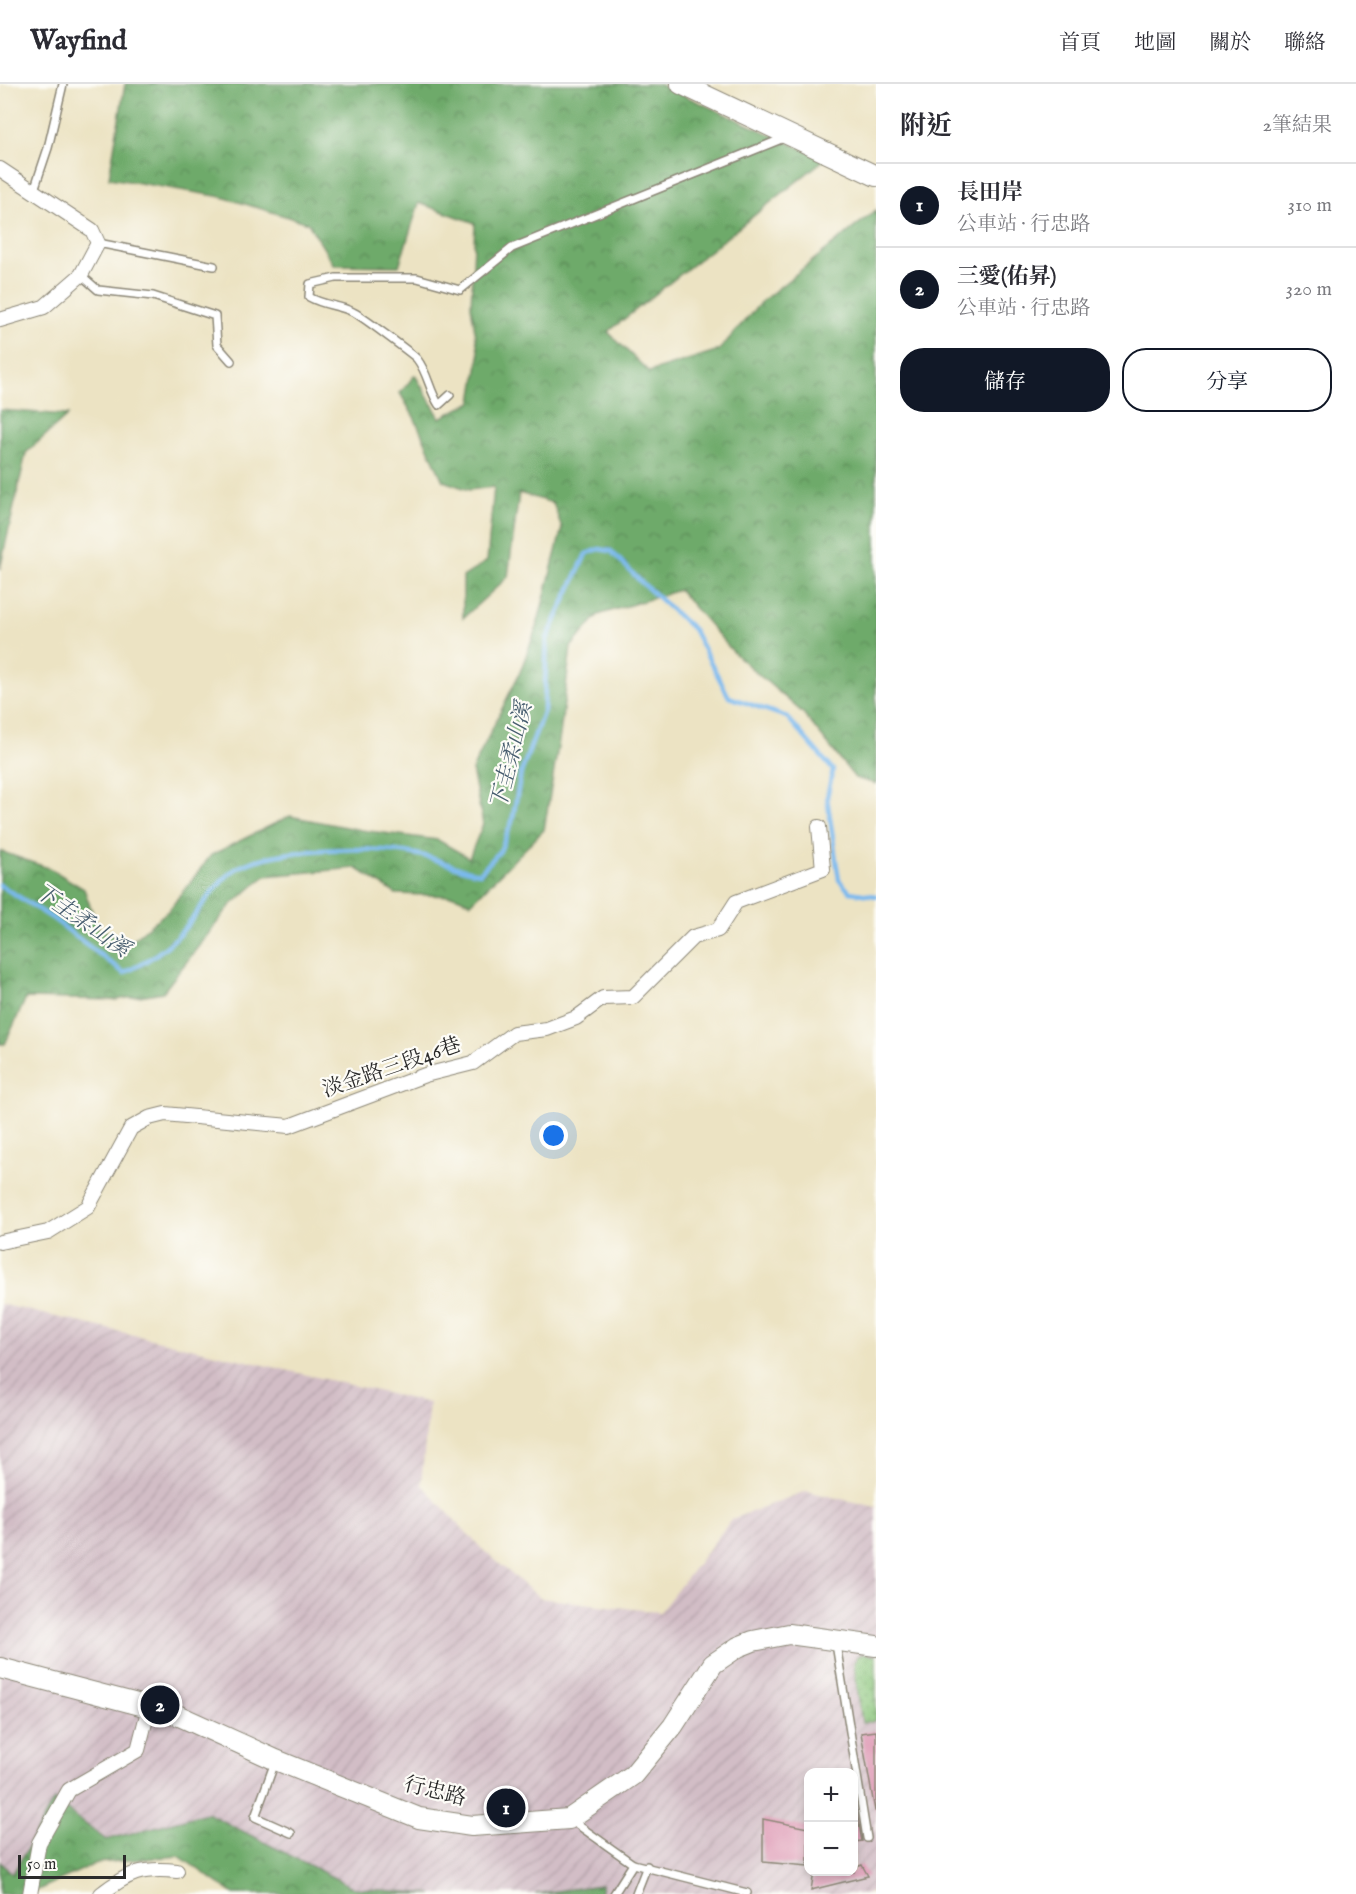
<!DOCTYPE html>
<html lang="zh-TW">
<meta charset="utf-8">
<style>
body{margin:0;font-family:"IM FELL English","Noto Serif TC",serif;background:#f7f7f7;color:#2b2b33}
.controls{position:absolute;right:18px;bottom:18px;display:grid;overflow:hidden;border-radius:12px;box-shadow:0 3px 9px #0003}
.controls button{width:54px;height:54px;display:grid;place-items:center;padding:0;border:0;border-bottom:2px solid #e1e1e2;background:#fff;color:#2b2b33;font:30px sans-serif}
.scale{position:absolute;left:18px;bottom:15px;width:108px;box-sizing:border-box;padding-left:6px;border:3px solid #2b2b2b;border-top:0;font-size:16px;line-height:21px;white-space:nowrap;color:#2b2b2b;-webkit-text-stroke:4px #fdfcf7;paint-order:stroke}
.you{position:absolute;left:554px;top:1052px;width:21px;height:21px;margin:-15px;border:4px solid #fff;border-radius:50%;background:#1a73e8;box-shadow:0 0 0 9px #1a73e833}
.badge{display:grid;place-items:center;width:39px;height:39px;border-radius:50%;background:#111827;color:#fff;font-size:20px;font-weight:700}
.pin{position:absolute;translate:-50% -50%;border:3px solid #fff;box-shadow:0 2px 6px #0006}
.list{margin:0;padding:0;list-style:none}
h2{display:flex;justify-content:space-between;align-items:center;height:78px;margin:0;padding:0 24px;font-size:26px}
h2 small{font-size:20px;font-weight:400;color:#7c7c81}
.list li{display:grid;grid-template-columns:39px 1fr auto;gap:18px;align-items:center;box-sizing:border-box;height:84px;padding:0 24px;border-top:2px solid #e1e1e2}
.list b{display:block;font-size:22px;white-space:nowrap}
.list p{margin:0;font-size:20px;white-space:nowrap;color:#7c7c81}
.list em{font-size:20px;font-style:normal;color:#7c7c81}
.actions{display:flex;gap:12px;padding:18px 24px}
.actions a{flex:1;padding:14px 0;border:2px solid #111827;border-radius:24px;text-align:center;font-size:21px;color:#111827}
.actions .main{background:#111827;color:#fff}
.map{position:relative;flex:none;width:876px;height:1810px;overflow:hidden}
header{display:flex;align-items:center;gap:36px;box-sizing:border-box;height:84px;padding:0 30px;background:#fff;border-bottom:2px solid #e1e1e2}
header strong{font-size:28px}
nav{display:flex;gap:33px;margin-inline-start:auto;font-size:21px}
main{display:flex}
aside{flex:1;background:#fff}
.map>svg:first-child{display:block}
.industrial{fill:url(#industrial-furrows);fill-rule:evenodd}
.grass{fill:url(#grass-dots);stroke:#5a7852;stroke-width:1.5}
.forest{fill:url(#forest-crowns);stroke:#4c6a4a;stroke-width:1.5}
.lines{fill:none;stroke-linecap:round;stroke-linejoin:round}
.stream{stroke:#7ab9ee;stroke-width:4.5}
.building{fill:#d989aa}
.lane-casing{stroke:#8c8777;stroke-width:10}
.street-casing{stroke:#8c8777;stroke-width:16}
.secondary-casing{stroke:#8c8777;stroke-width:22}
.lane{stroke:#fff;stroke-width:7}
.street{stroke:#fff;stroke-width:14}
.secondary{stroke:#fff;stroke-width:20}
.labels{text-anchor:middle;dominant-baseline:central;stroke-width:4.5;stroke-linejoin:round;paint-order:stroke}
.street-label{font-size:21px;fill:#2b2b2b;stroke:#fdfcf7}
.water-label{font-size:22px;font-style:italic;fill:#475d6f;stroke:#fdfcf7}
</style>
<header>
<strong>Wayfind</strong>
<nav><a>首頁</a><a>地圖</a><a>關於</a><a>聯絡</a></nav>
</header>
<main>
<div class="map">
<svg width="876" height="1810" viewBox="0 0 876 1810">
<defs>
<pattern id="industrial-furrows" width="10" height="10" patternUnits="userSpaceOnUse" patternTransform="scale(1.5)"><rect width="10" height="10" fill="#d2bdc6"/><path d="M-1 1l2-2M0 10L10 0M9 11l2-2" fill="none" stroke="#b4a3aa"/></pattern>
<pattern id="grass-dots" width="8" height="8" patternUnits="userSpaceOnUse" patternTransform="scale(1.5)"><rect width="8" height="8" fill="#89c57a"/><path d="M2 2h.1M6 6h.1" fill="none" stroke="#70a064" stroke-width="1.8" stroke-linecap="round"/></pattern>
<pattern id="forest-crowns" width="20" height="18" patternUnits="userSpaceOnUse" patternTransform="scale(1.5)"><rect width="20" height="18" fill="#6eaa6a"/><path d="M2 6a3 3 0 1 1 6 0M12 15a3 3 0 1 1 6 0" fill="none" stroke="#5b8b57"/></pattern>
</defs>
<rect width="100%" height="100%" fill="#fdfcf7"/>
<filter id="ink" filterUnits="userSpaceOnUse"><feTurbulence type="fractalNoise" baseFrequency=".0167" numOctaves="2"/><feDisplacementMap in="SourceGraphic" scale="12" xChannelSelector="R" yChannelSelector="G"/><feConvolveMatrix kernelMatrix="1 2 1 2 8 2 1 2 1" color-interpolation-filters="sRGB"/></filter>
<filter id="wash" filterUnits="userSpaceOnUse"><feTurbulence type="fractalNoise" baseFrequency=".008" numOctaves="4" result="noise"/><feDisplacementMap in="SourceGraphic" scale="24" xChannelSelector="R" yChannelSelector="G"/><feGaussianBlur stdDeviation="1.35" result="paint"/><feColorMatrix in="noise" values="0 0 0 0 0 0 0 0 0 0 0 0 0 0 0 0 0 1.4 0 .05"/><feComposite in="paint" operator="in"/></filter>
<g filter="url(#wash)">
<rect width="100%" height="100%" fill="#ece3c3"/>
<path class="industrial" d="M0,1220l429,99 -8,81 61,65 58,49 120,14 72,-93 74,-28 70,16v383l-10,4h-266l2,-9 -67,9h-102l-78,-6 -148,-75 -101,27 -52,-40 -42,74 -12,-12zM808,1688h46v100h-46z"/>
<polygon class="grass" points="865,1570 876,1572 876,1636 862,1639 854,1579 858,1572"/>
<g class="forest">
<polygon points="125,0 658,0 825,75 608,248 649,288 719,266 761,218 876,126 876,700 855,694 803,629 735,570 679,506 598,531 571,563 560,651 544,746 471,819 455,812 396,810 356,784 265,792 230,822 163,908 116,916 26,914 5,960 0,960 0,767 51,785 84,805 98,844 130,858 169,826 211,771 290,732 361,746 438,756 469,774 483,740 472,686 520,588 537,542 562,444 553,419 519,409 508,493 463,534 463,493 487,477 494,403 469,406 443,397 414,333 400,309 415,291 440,334 472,318 479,272 471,222 475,139 419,119 399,182 334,181 308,139 222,113 109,94"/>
<polygon points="0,326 68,331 26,369 0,485"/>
<polygon points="54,1716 106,1756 207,1729 354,1804 433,1810 234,1810 179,1772 97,1779 29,1810 0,1810 0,1778 13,1790"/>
<polygon points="602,1801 600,1810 535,1810"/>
</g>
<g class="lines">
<path class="stream" d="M0,801l52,33 72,55c19,-9 38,-21 53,-36 19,-20 31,-44 52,-63 34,-29 152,-29 195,-18 20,5 36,15 56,17l20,-22 12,-29 9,-49 23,-63 3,-71 39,-85 13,-5 12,2 30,31 52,47 36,68 58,20 46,53 -6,27 12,83 11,12 26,4"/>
</g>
<g id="blocks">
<g class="building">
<polygon points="876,1647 876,1727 875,1727 861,1649"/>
<polygon points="857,1730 862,1757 854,1758 854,1731"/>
<polygon points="763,1735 808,1744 808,1782 763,1778"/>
<polygon points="862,1781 868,1792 811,1806 814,1788 854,1788 854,1784"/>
</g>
</g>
</g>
<g filter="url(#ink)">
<use href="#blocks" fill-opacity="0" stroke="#8c8777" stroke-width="1.5"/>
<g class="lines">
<g class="lane-casing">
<g id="lane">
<polyline points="34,106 48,64 63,0"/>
<polyline points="98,159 214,182"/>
<polyline points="81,191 98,206 153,212 215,232 217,261 231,277"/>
<path d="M450,311l-11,10c-10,-15 -11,-32 -22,-46 -2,-3 -58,-45 -64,-47 -14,-7 -28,-6 -44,-15l1,-13 26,-6h81l43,12 52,-42 272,-110"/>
<polyline points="836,1560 867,1754"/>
<polyline points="275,1678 255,1733 291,1749"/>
<polyline points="571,1736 633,1780 614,1810"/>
<polyline points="633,1780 747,1809"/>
<polyline points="636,1810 647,1782"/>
</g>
</g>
<g class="street-casing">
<g id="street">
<polyline points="0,85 92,146 98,159 81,191 44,223 0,236"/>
<polyline points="0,1158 48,1148 88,1123 131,1044 149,1034 165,1030 289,1042 425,991 473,979 514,949 547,945 576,934 603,914 633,913 693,853 718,846 736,818 823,785 819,743"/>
<polyline points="30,1810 39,1759 69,1706 138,1666 149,1623"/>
<path d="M101,1810c27,-21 41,-27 76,-23"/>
</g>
</g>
<g class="secondary-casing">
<g id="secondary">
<polyline points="681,0 876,92"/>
<polyline points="0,1584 175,1630 276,1676 419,1734 472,1742 569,1735 633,1691 673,1642 713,1580 738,1563 753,1557 789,1550 876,1562"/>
</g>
</g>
<use href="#lane" class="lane"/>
<use href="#street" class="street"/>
<use href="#secondary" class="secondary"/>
</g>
</g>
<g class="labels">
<g class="street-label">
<text transform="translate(392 984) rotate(-19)">淡金路三段46巷</text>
<text transform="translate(435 1708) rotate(14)">行忠路</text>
</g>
<g class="water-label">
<text transform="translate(512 672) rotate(-76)">下圭柔山溪</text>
<text transform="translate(82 837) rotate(35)">下圭柔山溪</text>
</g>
</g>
</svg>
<div class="controls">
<button>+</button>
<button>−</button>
</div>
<div class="scale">50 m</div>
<div class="you"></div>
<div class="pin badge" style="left:506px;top:1724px">1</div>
<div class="pin badge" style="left:160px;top:1621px">2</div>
</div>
<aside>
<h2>附近<small>2筆結果</small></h2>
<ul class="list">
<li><span class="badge">1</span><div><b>長田岸</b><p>公車站 · 行忠路</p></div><em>310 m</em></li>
<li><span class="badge">2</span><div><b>三愛(佑昇)</b><p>公車站 · 行忠路</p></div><em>320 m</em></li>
</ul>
<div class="actions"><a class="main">儲存</a><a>分享</a></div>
</aside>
</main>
